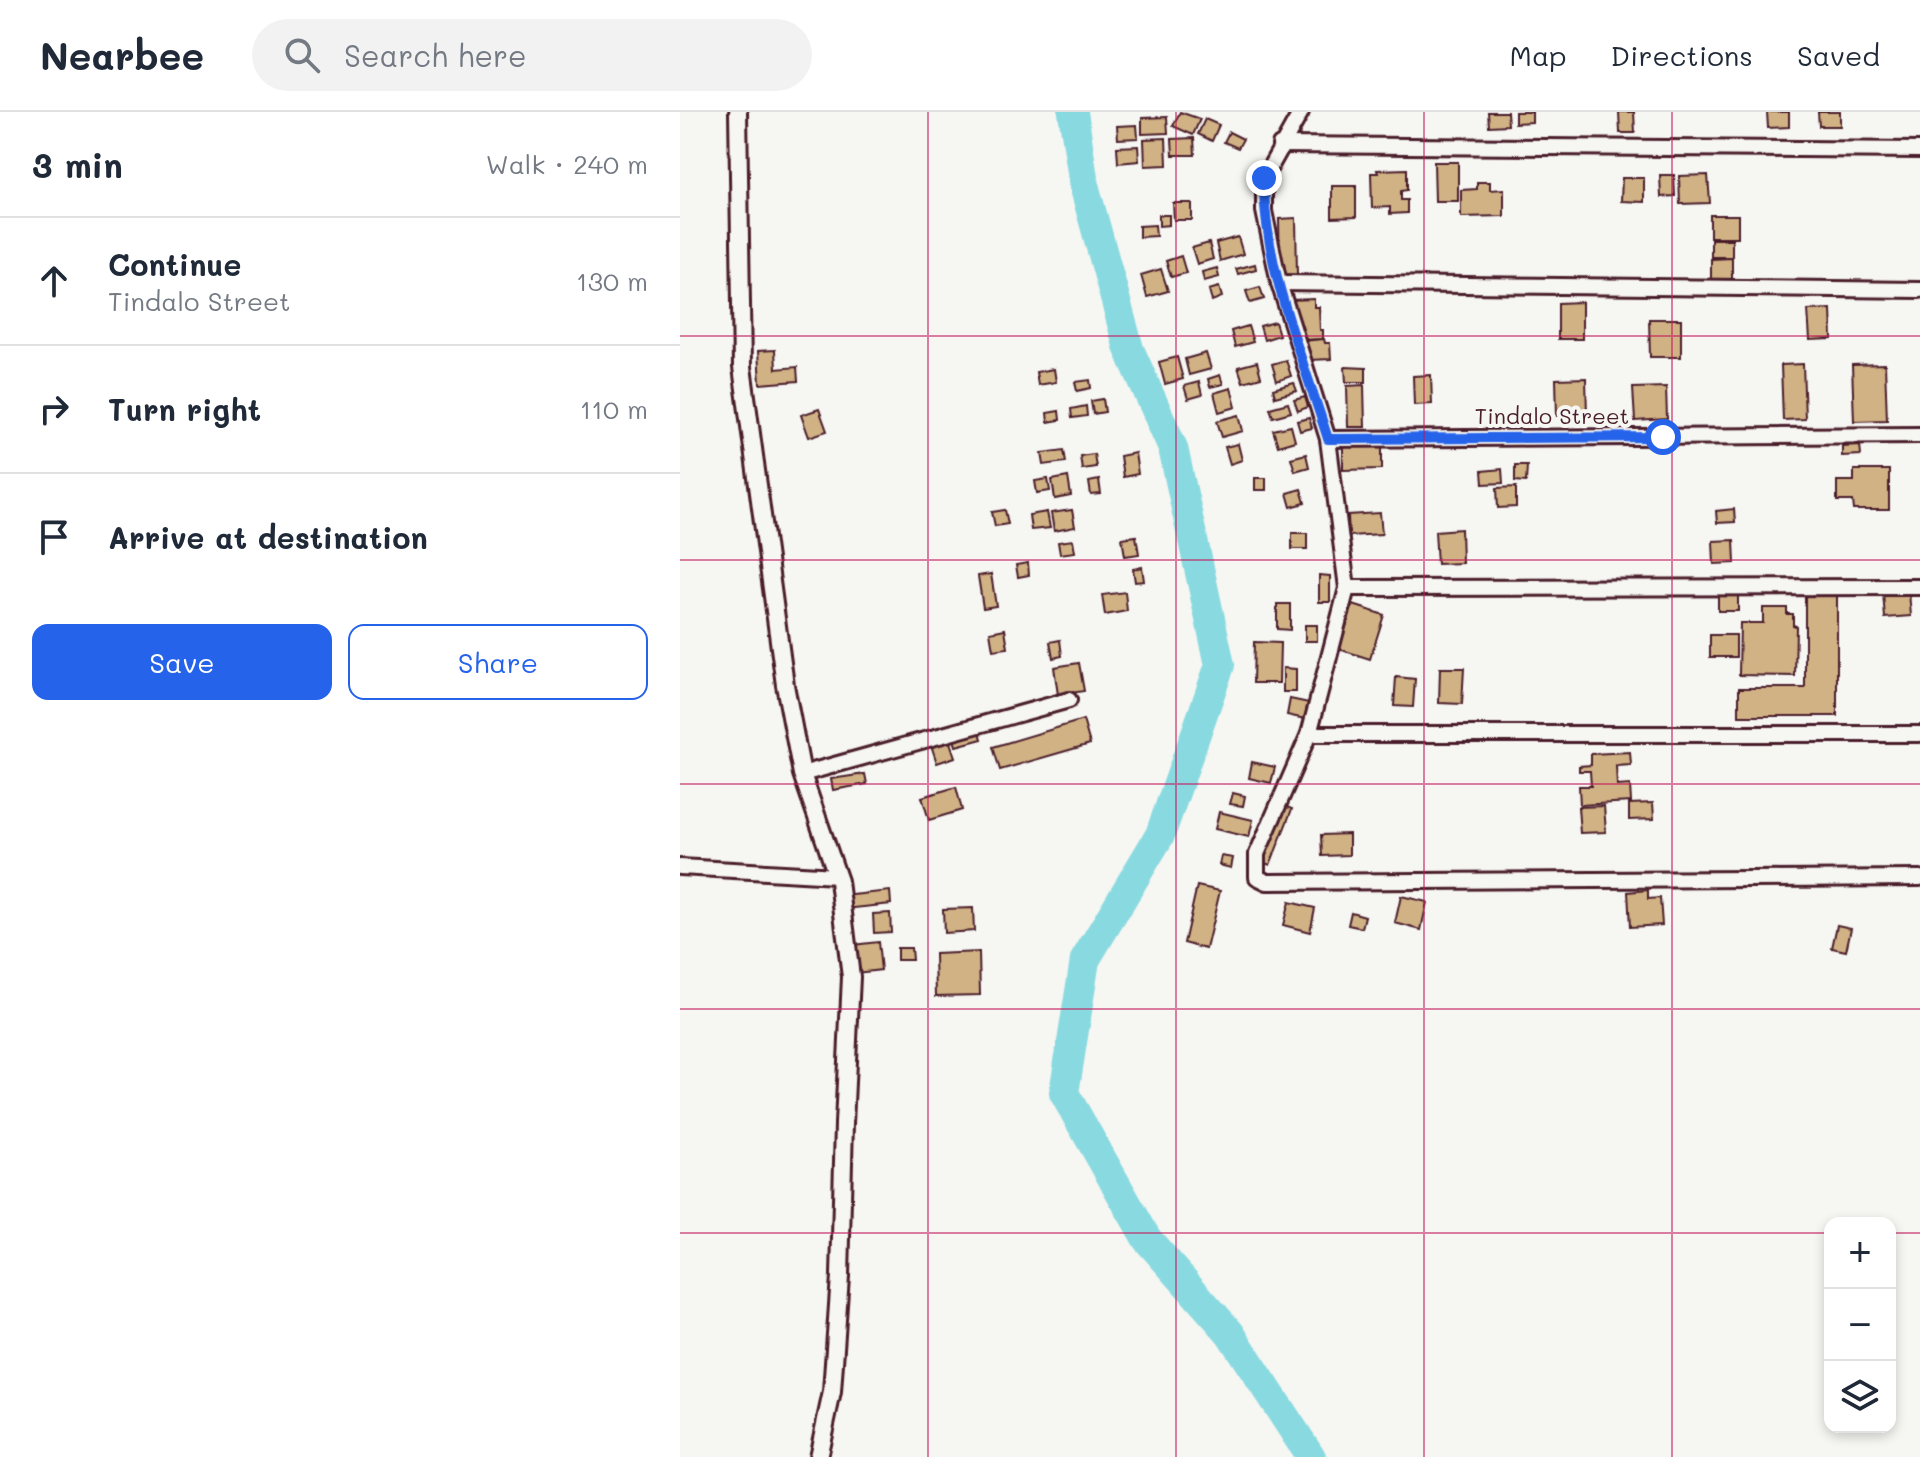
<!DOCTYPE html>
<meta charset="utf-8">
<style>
body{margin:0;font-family:Mali,sans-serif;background:#f2f2f3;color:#1f2937}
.controls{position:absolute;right:24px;bottom:24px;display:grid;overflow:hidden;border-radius:16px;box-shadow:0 4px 12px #0003}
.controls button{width:72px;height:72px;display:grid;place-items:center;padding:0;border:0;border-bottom:2px solid #e0e1e3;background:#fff;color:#1f2937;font:40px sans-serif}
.stop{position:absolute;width:24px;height:24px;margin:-18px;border:6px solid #2563eb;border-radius:50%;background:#fff}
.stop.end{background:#2563eb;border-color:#fff;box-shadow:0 2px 8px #0008}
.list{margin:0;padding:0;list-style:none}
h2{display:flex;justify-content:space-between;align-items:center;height:104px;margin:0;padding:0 32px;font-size:34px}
h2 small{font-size:26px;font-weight:400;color:#747a83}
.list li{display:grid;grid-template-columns:52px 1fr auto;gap:24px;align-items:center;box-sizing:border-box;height:128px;padding:0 32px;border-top:2px solid #e0e1e3}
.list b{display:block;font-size:30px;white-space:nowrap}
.list p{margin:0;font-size:26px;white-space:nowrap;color:#747a83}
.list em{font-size:26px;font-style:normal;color:#747a83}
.actions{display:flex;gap:16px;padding:24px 32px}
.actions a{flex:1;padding:18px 0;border:2px solid #2563eb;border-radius:16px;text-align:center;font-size:28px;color:#2563eb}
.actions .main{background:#2563eb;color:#fff}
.icon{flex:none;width:44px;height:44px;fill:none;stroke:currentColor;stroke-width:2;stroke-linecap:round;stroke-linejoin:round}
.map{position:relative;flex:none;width:1240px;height:1345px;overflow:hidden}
header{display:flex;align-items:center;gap:48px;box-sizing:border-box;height:112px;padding:0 40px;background:#fff;border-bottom:2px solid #e0e1e3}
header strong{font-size:38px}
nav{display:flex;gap:44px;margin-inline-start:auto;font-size:28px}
.search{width:560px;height:72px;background:#f2f2f3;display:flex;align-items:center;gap:20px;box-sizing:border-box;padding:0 28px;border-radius:44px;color:#747a83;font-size:30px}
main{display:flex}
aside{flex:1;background:#fff}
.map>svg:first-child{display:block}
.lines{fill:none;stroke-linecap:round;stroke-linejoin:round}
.river{stroke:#89dae0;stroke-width:30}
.building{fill:#d1b285;stroke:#4a1f2b;stroke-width:2}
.minor-casing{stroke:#4a1f2b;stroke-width:20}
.tertiary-casing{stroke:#4a1f2b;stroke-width:22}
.minor{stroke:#f6f6f2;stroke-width:14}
.tertiary{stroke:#f6f6f2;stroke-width:16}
.route{stroke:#2563eb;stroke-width:10}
.grid{fill:none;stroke:#c2185b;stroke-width:2;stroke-opacity:0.55}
.labels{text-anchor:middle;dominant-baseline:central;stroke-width:8;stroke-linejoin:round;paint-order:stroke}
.street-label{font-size:22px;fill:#4a1f2b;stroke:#f6f6f2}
</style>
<header>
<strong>Nearbee</strong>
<div class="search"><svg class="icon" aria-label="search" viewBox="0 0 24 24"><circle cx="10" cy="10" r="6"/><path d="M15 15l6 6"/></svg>Search here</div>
<nav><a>Map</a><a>Directions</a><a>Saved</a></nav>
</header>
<main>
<aside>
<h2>3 min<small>Walk · 240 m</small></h2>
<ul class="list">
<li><svg class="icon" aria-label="ahead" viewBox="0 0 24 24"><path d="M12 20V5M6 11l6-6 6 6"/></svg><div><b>Continue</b><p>Tindalo Street</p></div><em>130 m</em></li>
<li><svg class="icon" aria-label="right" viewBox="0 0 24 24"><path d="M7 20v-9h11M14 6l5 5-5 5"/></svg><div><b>Turn right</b></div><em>110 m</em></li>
<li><svg class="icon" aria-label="arrive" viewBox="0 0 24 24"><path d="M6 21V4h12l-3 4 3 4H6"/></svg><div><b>Arrive at destination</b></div></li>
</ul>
<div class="actions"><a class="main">Save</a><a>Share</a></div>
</aside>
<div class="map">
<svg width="1240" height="1345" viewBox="0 0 1240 1345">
<rect width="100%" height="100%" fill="#f6f6f2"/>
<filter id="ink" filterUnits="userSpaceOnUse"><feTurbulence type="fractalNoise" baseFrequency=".0125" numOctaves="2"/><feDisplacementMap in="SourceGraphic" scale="16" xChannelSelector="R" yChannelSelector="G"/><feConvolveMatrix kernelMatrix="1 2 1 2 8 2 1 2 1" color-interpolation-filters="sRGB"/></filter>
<g filter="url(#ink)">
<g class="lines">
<polyline class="river" points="393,0 404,73 449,237 493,336 540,553 480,723 405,848 384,981 467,1127 550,1221 631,1345"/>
</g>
<g class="building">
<polygon points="500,0 520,7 513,23 493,14"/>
<polygon points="808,0 827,0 828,13 809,14"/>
<polygon points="835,0 852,0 852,10 835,11"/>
<polygon points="939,0 954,0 955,21 940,21"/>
<polygon points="1087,0 1109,0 1109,15 1088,16"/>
<polygon points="1138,0 1160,0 1160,14 1139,14"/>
<polygon points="487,5 488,21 462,22 462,6"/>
<polygon points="525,7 539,13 532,29 518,22"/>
<polygon points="457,13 458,26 438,27 437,14"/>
<polygon points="549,20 563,27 558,36 544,30"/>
<polygon points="486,26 487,53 465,54 464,27"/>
<polygon points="514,26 515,43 493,43 492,27"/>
<polygon points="458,34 459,49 438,51 437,35"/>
<polygon points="754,50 778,50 778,89 755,89"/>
<polygon points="727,57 727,78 721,79 721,88 727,88 727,101 710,102 710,95 692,96 691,61 698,61 697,58"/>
<polygon points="980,63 994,63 995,84 981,85"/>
<polygon points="1028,63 1030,91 1000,92 999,64"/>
<polygon points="942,66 964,66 964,90 941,89"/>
<polygon points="797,70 810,70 810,78 824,77 824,104 781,105 781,78 797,77"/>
<polygon points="652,74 676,74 676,105 652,106"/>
<polygon points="493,91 512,91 512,108 494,108"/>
<polygon points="479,103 489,103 489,113 479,114"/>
<rect x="1030" y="103" width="28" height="22"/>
<polygon points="616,106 617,163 600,164 599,107"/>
<polygon points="475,113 476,124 459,125 459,114"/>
<polygon points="558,125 563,142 540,149 536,131"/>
<rect x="1031" y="127" width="21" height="18"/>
<polygon points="529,131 533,147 517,152 512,136"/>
<polygon points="501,144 506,161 491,165 486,149"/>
<polygon points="1052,146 1052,168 1031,169 1031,147"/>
<polygon points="575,152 576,157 558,162 556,157"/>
<polygon points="537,156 539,165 524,169 522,160"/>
<polygon points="481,157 488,179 467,185 461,163"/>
<polygon points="539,175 542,185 532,189 529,178"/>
<polygon points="580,175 584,187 570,191 566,179"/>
<polygon points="634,187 634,195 639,195 640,218 643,218 643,227 621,228 610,188"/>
<polygon points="902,190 902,227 878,227 878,191"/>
<polygon points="1151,197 1152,227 1130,228 1128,198"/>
<polygon points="969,207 1001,207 1001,245 970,245"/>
<polygon points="595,210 599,223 584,228 580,214"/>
<polygon points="568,214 573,230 555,235 551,219"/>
<polygon points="644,227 645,231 650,231 651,247 629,248 622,229"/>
<polygon points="95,238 96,257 117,255 118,269 80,272 78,239"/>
<polygon points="526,241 531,257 509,263 505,247"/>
<polygon points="497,245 503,267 485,272 479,250"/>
<polygon points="606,248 611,264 597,269 592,252"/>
<polygon points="577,250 581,265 563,270 558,255"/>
<polygon points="1123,252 1125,307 1103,308 1101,253"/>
<polygon points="1205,252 1207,308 1174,309 1172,253"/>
<polygon points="665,255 686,256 686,270 666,270"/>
<polygon points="374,257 376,270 358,273 356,260"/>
<polygon points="540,263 543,272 530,275 528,267"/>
<polygon points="751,263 752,292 734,293 733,264"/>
<polygon points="906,266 907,303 877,304 876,267"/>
<polygon points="410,268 411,276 397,279 395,270"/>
<polygon points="519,270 522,283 508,287 504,274"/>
<polygon points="614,271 617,279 595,285 593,277"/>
<polygon points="684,273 685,315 668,315 667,274"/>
<polygon points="986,275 987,307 955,309 953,276"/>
<polygon points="551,276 556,295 539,300 534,281"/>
<polygon points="625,285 628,295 618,299 614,288"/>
<polygon points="423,287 425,300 413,302 411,289"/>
<polygon points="608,291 611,300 593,305 590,296"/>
<polygon points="406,294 407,304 392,306 391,297"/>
<polygon points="139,297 147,319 129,325 121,303"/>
<polygon points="379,299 380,308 368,310 367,301"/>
<polygon points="559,303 563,319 542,325 537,309"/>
<polygon points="629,306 632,316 620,319 617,309"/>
<polygon points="611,314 615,329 598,334 593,318"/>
<polygon points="558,332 562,348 550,352 545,335"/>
<polygon points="1180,333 1181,343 1162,344 1162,334"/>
<polygon points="702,334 702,357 663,358 663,335"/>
<polygon points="384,338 386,350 364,353 362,341"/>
<polygon points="455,341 458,362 443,365 440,344"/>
<polygon points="414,342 416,355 402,357 400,344"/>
<polygon points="626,342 629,355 615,359 611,346"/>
<polygon points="835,353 847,353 846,370 835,369"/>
<polygon points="822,357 823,371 803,372 802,359"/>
<polygon points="1174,358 1209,358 1209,398 1174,398 1173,389 1157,389 1157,369 1174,369"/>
<polygon points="388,365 391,384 375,387 372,368"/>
<rect x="575" y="366" width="11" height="12"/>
<polygon points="368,367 370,379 357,381 355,369"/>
<polygon points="419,368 421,382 411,383 409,370"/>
<polygon points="836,375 836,395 818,396 817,376"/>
<polygon points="621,377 625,391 611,395 607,381"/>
<polygon points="1054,397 1055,410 1037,411 1036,399"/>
<polygon points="325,398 328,412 315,414 312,400"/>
<polygon points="392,398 395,415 374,419 371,401"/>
<polygon points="367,400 370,416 351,418 349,403"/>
<polygon points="700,401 702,422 669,424 668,403"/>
<polygon points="781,417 782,451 757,452 755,419"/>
<rect x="612" y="421" width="15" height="16"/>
<polygon points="456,424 459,442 445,444 442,426"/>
<polygon points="393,428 395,440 380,442 378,430"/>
<polygon points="1054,428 1055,451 1034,452 1033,429"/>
<polygon points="348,451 349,463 338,465 336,453"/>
<polygon points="462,455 464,469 455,470 453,457"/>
<polygon points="311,462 316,494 303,496 298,464"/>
<polygon points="639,463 650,464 650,490 639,490"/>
<rect x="1038" y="478" width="20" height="21"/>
<polygon points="1125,479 1157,479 1157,604 1059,604 1059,576 1125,576"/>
<polygon points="445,480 447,499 425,503 422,483"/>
<polygon points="1229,480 1231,504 1205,506 1203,481"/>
<polygon points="597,492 610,492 610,518 597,517"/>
<polygon points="673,493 704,503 690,547 659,537"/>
<polygon points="1083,496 1107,496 1107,502 1113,502 1113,513 1116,514 1115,564 1059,563 1060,511 1083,511"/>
<rect x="625" y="513" width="12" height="16"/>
<polygon points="325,517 328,536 313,538 310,520"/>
<rect x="1030" y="523" width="26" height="22"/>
<polygon points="380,528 382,544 373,546 370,530"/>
<polygon points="574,530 600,531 599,571 573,571"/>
<polygon points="399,551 404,579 378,583 374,555"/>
<polygon points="603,556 616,557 616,580 603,580"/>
<polygon points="760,556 784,556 782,592 759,591"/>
<polygon points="716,565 735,567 733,595 714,594"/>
<polygon points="610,587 629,591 625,607 607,603"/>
<polygon points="403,608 410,632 320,658 313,635"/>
<polygon points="300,620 302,627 276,634 274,627"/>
<polygon points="269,627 275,645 257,651 251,633"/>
<polygon points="950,640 951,653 936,654 937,674 950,673 951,690 900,693 899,674 911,674 910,659 899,659 899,654 911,653 911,642"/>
<polygon points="572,650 595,655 591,671 569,666"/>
<polygon points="185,662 187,672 153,678 151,667"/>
<polygon points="276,675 282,698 249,708 242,685"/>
<polygon points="553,681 565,684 563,694 550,692"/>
<polygon points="973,691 974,707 949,708 949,692"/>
<polygon points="599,692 612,697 590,753 578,748"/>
<polygon points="924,694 926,720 900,721 898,695"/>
<polygon points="539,700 573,708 569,725 535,717"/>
<polygon points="669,722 669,743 642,744 641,723"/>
<polygon points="541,744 553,746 551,756 539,753"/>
<polygon points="517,774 540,779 526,837 504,831"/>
<polygon points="968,778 968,787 980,786 982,813 950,815 948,780"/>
<polygon points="210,779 211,792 165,797 163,784"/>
<polygon points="721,784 747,790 741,818 715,811"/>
<polygon points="609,790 635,796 630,820 603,813"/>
<polygon points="293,796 294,819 264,821 263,797"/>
<polygon points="671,800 685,804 682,816 668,813"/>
<polygon points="210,801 211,820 194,821 193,802"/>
<polygon points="1157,813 1171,816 1166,839 1152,836"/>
<polygon points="198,830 201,858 176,861 173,833"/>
<polygon points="217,836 231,836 232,848 217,848"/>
<polygon points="299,840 300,883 256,884 255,842"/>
</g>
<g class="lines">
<g class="minor-casing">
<g id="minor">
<polyline points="621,0 584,66 584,99 599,171 648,327 667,476 629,622 577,742 577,765 587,770 1240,766"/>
<polyline points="600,33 1240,38"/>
<polyline points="599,171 1240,178"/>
<polyline points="648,327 1240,323"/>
<polyline points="667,476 1240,475"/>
<polyline points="629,622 1240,622"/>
<polyline points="122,662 389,588"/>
<polyline points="0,755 157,764"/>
</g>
</g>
<g class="tertiary-casing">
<polyline id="tertiary" points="58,0 62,255 105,573 122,662 159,769 171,865 164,1012 160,1164 152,1280 138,1345"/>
</g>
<use href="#minor" class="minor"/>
<use href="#tertiary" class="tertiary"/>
</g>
</g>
<g class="lines" filter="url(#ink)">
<path class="route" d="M584,66c-1,87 38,178 64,261l335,-2"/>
</g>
<path class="grid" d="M248,0v1345M496,0v1345M744,0v1345M992,0v1345M0,224h1240M0,448h1240M0,672h1240M0,897h1240M0,1121h1150M1210,1121h30"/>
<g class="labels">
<g class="street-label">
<text x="872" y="303">Tindalo Street</text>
</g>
</g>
</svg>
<div class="controls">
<button>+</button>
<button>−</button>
<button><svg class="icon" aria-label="layers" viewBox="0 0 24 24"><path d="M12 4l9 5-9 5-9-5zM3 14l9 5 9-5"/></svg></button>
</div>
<div class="stop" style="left:983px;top:325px"></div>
<div class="stop end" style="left:584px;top:66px"></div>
</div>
</main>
